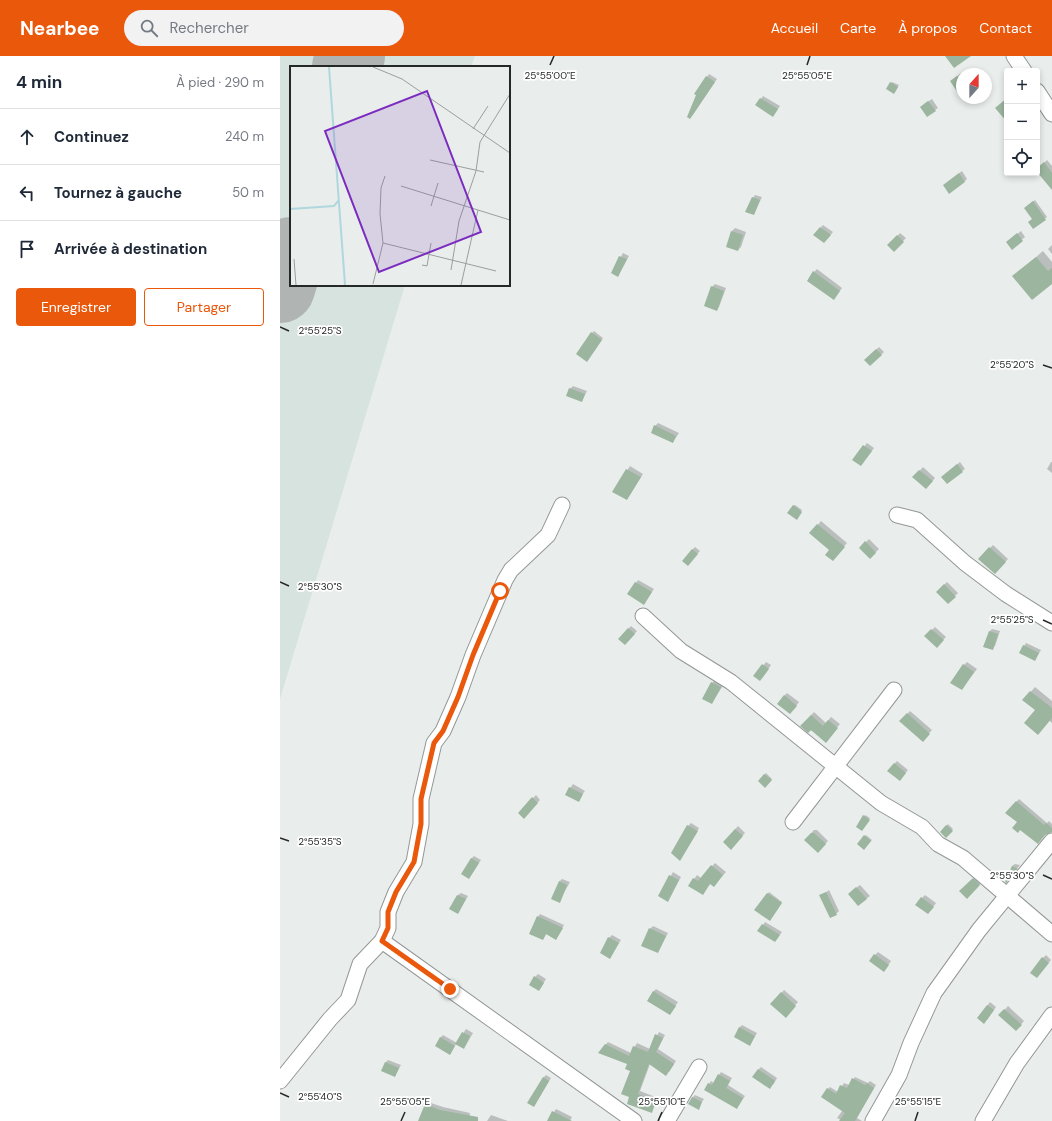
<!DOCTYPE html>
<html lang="fr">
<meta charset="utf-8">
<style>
body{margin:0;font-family:"DM Sans",sans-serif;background:#f2f2f3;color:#1f2937}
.controls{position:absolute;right:12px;top:12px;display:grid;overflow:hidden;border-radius:4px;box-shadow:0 2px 6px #0003}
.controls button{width:36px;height:36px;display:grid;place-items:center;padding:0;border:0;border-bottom:1px solid #e0e1e3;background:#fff;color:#1f2937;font:20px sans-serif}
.compass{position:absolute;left:676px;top:12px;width:36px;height:36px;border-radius:50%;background:#fff;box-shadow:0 2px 6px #0003;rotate:21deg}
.stop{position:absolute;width:12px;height:12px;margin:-9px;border:3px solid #ea580c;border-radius:50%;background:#fff}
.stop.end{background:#ea580c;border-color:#fff;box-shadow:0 1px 4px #0008}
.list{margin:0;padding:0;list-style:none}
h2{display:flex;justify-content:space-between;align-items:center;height:52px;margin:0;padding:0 16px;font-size:17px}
h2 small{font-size:13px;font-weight:400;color:#747a83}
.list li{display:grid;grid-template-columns:26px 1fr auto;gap:12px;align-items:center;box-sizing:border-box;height:56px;padding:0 16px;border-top:1px solid #e0e1e3}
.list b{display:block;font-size:15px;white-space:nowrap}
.list em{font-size:13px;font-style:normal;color:#747a83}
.actions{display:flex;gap:8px;padding:12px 16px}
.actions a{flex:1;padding:9px 0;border:1px solid #ea580c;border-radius:4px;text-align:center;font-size:14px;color:#ea580c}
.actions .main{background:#ea580c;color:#fff}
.icon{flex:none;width:22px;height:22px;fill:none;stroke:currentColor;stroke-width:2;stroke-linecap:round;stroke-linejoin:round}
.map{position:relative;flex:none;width:772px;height:1065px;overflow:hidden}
header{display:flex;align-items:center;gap:24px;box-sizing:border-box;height:56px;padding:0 20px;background:#ea580c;color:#fff}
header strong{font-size:19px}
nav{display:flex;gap:22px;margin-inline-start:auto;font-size:14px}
.search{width:280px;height:36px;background:#f2f2f3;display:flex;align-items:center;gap:10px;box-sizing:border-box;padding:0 14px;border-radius:22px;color:#747a83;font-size:15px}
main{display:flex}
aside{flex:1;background:#fff}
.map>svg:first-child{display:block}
.built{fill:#d7e3de}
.shadow{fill:#0003}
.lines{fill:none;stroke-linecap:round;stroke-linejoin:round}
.runway{stroke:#b0b4b2;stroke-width:70}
.building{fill:#9bb59e}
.minor-casing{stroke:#939796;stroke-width:17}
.minor{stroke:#fff;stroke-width:15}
.route{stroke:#ea580c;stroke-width:5}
.ticks{fill:none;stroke:#262727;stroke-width:1.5}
.inset-river{fill:none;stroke:#afd7dd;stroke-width:2}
.inset-road{fill:none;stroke:#9b9e9d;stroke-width:1}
.view{fill:#7b2cbf;fill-opacity:0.15;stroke:#7b2cbf;stroke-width:2}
.inset-edge{fill:none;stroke:#262727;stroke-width:2}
.ticks-label{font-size:10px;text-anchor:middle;fill:#262727;stroke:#fff;stroke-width:3.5;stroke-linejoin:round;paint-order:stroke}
</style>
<header>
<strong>Nearbee</strong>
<div class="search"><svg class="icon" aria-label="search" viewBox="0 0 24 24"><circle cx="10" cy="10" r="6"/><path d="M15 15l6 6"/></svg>Rechercher</div>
<nav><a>Accueil</a><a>Carte</a><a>À propos</a><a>Contact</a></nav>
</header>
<main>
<aside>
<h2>4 min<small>À pied · 290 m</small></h2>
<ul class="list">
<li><svg class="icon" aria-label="ahead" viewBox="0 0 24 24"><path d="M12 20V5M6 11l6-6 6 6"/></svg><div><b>Continuez</b></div><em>240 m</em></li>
<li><svg class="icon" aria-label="left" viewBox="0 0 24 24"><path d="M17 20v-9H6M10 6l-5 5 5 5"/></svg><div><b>Tournez à gauche</b></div><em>50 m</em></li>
<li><svg class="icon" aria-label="arrive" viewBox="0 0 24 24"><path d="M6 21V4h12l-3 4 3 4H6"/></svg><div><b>Arrivée à destination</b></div></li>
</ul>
<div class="actions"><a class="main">Enregistrer</a><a>Partager</a></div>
</aside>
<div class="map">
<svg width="772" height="1065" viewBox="0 0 772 1065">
<rect width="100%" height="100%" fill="#e9eeec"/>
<polygon class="built" points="0,0 195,0 191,11 11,11 11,229 125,229 0,643"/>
<g class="shadow">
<polygon points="681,17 682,19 682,40 671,25"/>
<polygon points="429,18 437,23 412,60 417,39 415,38"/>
<polygon points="612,26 619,29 615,36 611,27"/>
<polygon points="483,40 500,50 493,60 481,43"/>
<polygon points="652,43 658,52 655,54 644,48"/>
<polygon points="767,104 772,110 772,128 757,114"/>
<polygon points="682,115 687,123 684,126 664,129"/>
<polygon points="475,139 482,141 474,158 473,142"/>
<polygon points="755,144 767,161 753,172 753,163 747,150"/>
<polygon points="543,169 553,176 547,183 541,171"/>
<polygon points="455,172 466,176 461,191 458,194 452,175"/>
<polygon points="741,175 745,181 732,192 730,184"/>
<polygon points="620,177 626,182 614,194 609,189"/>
<polygon points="772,189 772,198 768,193"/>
<polygon points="763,195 772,206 772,227 734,220"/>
<polygon points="343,197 349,200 338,220 332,217"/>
<polygon points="537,213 562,232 556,240 534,216"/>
<polygon points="435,228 446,232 439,251 437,254 432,231"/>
<polygon points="314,275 323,282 309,302 312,277"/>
<polygon points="599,291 604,296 590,309 585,304"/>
<polygon points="293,330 307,335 302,345 290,333"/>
<polygon points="378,367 399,377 393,386 375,370"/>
<polygon points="587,387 594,392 581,409 574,404"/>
<polygon points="680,406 685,413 682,415 665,418"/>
<polygon points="771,406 772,406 772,417 767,413"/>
<polygon points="350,410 363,418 347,443 334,435"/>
<polygon points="643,411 655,422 649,429 634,421"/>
<polygon points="515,449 522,454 518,461 513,450"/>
<polygon points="541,465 567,487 555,501 551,494 531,477"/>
<polygon points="589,483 599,493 590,502 580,492"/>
<polygon points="713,489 728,503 715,517 699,503"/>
<polygon points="415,491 420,495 410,506 412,494"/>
<polygon points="358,524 374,533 364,547 356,527"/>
<polygon points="667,526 678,537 668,547 657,536"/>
<polygon points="351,570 357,575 348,585 339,583"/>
<polygon points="655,571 666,581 657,590 646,580"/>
<polygon points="712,573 720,575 715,590 712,592 709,576"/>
<polygon points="746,587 761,594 755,604 744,590"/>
<polygon points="486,606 491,609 483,621 475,620"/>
<polygon points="687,606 697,613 682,633 684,609"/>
<polygon points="435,624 444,628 432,647 432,627"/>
<polygon points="755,631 772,645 772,667 744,644"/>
<polygon points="507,637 519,646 513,654 504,640"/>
<polygon points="630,655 652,674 643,684 621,665"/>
<polygon points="534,656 546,667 551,661 560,668 548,682 521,670"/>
<polygon points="617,705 628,714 622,721 614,708"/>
<polygon points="486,717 492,723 485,730 479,725"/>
<polygon points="293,728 305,735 298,744 286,738"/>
<polygon points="256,739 260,744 244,761 239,757"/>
<polygon points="739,743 767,767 769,765 772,768 772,775 738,766 726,757"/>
<polygon points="585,759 590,762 583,773 584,760"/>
<polygon points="411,767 419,772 400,804 408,770"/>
<polygon points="668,768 673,773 666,781 661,776"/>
<polygon points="458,770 465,777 451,792 444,786"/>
<polygon points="534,774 537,774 548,785 538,796 525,784"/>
<polygon points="586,779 592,784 584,793 578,788"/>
<polygon points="194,800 201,804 189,822 191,803"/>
<polygon points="435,807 446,816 437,826 410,829 417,819 421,822"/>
<polygon points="735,808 740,809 729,823 732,810"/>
<polygon points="393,816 401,821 388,844 379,840"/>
<polygon points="696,820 702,826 687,841 681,835"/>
<polygon points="282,823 290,826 279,846 279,826"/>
<polygon points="580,829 590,840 579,848 572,835"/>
<polygon points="549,834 559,855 556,858 541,840"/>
<polygon points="489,836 502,846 491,862 476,854"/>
<polygon points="181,837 188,840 178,857 178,839"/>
<polygon points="645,839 656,847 651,854 642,842"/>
<polygon points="260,858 284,869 276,883 267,877 263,883 258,861"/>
<polygon points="485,866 502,876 495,885 483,869"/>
<polygon points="373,870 388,877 378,896 370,873"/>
<polygon points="332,879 341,884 330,901 329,882"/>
<polygon points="598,896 611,905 607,911 595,899"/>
<polygon points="766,899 771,904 759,918 763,902"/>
<polygon points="258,918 266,923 259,934 255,921"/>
<polygon points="376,933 398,946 390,958 373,936"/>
<polygon points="504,934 518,946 508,957 492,948"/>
<polygon points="710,946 716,951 707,964 698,962"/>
<polygon points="728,950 744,965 736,974 720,959"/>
<polygon points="462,969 477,977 470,989 459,972"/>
<polygon points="186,973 193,977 186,989 184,992 176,988 170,998 160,982 163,979 177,987"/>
<polygon points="379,976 385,979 378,993 396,1005 389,1016 370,1008 360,1035 378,1042 371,1056 351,1041 352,1014 348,1008 325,989 328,986 351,997 357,987 370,993"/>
<polygon points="108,1004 121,1009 115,1020 105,1007"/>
<polygon points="481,1011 497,1022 493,1029 478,1014"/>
<polygon points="441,1016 452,1022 448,1029 465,1040 459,1049 429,1028 431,1025 434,1027"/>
<polygon points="266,1019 271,1022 254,1050 263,1022"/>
<polygon points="575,1021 588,1027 590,1025 596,1029 577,1062 582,1065 560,1065 561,1064 557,1062 562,1055 548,1033 550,1031 558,1036 564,1027 569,1029"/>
<polygon points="415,1039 424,1043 418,1052 412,1042"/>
<polygon points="148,1046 163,1051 190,1057 189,1064 187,1065 139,1065"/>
<polygon points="276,1053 292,1061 290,1065 268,1065"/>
<polygon points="211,1059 228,1065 207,1065"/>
</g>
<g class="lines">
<g class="runway">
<polyline points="67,11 70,0"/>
<polyline points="0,232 11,196"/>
</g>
</g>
<g class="building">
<polygon points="665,0 691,0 674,12"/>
<polygon points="426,20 435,26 410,63 407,61 416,39 414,38"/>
<polygon points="677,20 682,26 682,43 670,25"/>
<polygon points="610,26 618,31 614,38 606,33"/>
<polygon points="480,42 498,53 493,61 475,49"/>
<polygon points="727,42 727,66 715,52"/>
<polygon points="648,45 656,55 647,61 640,51"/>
<polygon points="764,106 772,117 772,134 757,116 757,112"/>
<polygon points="679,117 685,126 669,138 663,129"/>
<polygon points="472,141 480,144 474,159 465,156"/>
<polygon points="753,145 766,164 753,173 748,166 752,163 744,152"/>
<polygon points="540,171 551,179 544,187 533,179"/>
<polygon points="451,175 463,179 458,195 446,191"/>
<polygon points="737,177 743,185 732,194 726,186"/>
<polygon points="617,179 624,186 614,196 607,189"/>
<polygon points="339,200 347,203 338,221 331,217"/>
<polygon points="756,201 768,215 772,212 772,228 752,244 732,220"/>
<polygon points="533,215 560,235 554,244 527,225"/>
<polygon points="431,230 444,235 437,255 424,250"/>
<polygon points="311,276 322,284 307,306 296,298"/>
<polygon points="596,293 602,299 590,310 584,304"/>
<polygon points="289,332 305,338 302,346 286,340"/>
<polygon points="374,369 396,380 393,387 371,377"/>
<polygon points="583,389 592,395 581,410 572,404"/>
<polygon points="677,408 683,416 667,428 661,421"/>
<polygon points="346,413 361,421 347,444 332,436"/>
<polygon points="639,414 653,425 646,433 632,421"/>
<polygon points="513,449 522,456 517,464 507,457"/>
<polygon points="537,468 565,491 553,505 545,499 549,494 529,477"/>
<polygon points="585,485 596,497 590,503 579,492"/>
<polygon points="709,491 726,506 715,518 698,503"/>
<polygon points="412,493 418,498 408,510 402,505"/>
<polygon points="355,526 372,536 364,549 347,538"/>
<polygon points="664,528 676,541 668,548 656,536"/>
<polygon points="348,572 355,578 345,589 338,583"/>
<polygon points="651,573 664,584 657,592 644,580"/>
<polygon points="709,575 718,578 713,594 703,591"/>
<polygon points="743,589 759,597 755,605 739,597"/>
<polygon points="482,608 489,613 480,625 473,620"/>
<polygon points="683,608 694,616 682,634 670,627"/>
<polygon points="431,626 441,631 432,648 422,643"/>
<polygon points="750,635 772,652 772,662 758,679 744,667 755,654 742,644"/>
<polygon points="504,639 517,650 510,658 497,648"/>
<polygon points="627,657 650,678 643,686 619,665"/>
<polygon points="531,659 543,670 548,664 558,672 546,687 531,674 528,677 520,670"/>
<polygon points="614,707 626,717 620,725 607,715"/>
<polygon points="484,718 492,724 485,732 478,725"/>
<polygon points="289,731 303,738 299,746 285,739"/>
<polygon points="252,741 258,747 244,763 238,757"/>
<polygon points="736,745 764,769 766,767 772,772 772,776 765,779 758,788 740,774 738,777 732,772 737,766 725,757"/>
<polygon points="583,759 590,764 582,775 576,771"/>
<polygon points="407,769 418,775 400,805 391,797"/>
<polygon points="666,769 673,775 666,782 660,776"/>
<polygon points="455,773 463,780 451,794 443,786"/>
<polygon points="531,777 534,777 546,788 538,797 524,784"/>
<polygon points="584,779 591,785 584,794 577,788"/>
<polygon points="191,802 199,807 189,823 181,818"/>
<polygon points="431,809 443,819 434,831 430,828 423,839 408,830 413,822 418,825"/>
<polygon points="732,810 738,813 726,827 725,826"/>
<polygon points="389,819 399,824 388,846 378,840"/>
<polygon points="693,822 700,829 687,843 679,835"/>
<polygon points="279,825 287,829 280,847 271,843"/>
<polygon points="576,831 587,843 578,850 568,838"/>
<polygon points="546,836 557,859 550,862 539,839"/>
<polygon points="487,837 502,847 490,865 474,854"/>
<polygon points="177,839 186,843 178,858 169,853"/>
<polygon points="641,841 654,851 648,858 635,849"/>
<polygon points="257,860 283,872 276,884 266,878 263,884 249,878"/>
<polygon points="482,868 500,879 495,886 477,875"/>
<polygon points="369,872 386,880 378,897 361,890"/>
<polygon points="328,881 339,887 330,903 320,897"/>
<polygon points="594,898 609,909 604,916 589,905"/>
<polygon points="762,901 769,907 757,922 750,917"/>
<polygon points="254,920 264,927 259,935 249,929"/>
<polygon points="373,935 396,950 390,959 367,945"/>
<polygon points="501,936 516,950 506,962 490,948"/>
<polygon points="707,949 714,954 704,968 697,962"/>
<polygon points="724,953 742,969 736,975 718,959"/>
<polygon points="459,971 475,980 470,990 454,981"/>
<polygon points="182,976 190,980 184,993 175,988"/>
<polygon points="375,978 383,982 376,996 394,1008 386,1020 369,1008 358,1038 376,1045 372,1057 347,1048 349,1041 341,1038 350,1015 345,1013 347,1008 318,997 325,988 349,1000 353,990 368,996"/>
<polygon points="160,981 175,990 170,999 155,990"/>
<polygon points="105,1006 119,1012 115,1021 101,1015"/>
<polygon points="478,1013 495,1025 490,1033 472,1021"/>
<polygon points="438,1018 450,1025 446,1032 463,1042 457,1053 424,1034 428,1027 432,1029"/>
<polygon points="263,1021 269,1025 254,1051 247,1047"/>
<polygon points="572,1022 585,1029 587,1027 594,1032 575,1065 559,1065 565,1057 541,1041 547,1032 556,1038 560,1029 567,1032"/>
<polygon points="412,1041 422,1046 419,1054 408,1048"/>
<polygon points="145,1048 160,1054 198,1061 198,1065 138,1065"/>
<polygon points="272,1055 292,1065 267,1065"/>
</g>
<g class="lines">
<g class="minor-casing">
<g id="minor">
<polyline points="734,0 744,15"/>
<polyline points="757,35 772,58"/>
<polyline points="617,459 637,464 685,507 726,538 772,567"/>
<polyline points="363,560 401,595 451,626 601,747 642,771 658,788 683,802 772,878"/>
<polyline points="513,766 614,634"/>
<polyline points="102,885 354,1065"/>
<polyline points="0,1025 50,963 68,944 80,908 102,885 108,872 108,856 116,836 134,806 141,768 141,743 154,687 163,675 178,641 193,599 225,524 231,514 268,479 282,449"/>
<polyline points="387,1065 419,1011"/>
<polyline points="593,1065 619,1019 631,987 654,937 699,874 772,785"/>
<polyline points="703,1065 737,1007 772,959"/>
</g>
</g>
<use href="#minor" class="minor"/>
</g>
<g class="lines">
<polyline class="route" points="170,933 102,885 108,872 108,856 116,836 134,806 141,768 141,743 154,687 163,675 178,641 193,599 220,535"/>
</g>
<path class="ticks" d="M270,9l4,-9M527,9l3,-9M0,271l9,4M763,309l9,3M0,526l9,4M763,564l9,4M0,782l9,3M763,819l9,4M0,1037l9,4M121,1065l4,-9M378,1065l4,-9M635,1065l3,-9"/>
<g transform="translate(10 10)">
<rect width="220" height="220" fill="#e9eeec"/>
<path class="inset-river" d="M39,1l16,218M0,143l44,-3 5,-6"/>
<path class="inset-road" d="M83,1l29,12 108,74M183,63l15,-23M140,94l54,12M111,120l109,34M141,140l7,-23M93,177l113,28M4,193l2,26M132,199l5,1 4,-23M161,204l8,-49 17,-50 4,-29 30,-48M83,218l10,-41 -3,-29 1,-26 4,-12M171,219l17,-75"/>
<path class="view" d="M137,25l54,141 -102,40 -54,-141z"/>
<rect width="220" height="220" class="inset-edge"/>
</g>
<g class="ticks-label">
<text x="270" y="23">25°55'00"E</text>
<text x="527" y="23">25°55'05"E</text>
<text x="40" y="278">2°55'25"S</text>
<text x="732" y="312">2°55'20"S</text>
<text x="40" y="534">2°55'30"S</text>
<text x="732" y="567">2°55'25"S</text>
<text x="40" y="789">2°55'35"S</text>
<text x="732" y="823">2°55'30"S</text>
<text x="40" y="1044">2°55'40"S</text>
<text x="125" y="1049">25°55'05"E</text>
<text x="382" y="1049">25°55'10"E</text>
<text x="638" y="1049">25°55'15"E</text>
</g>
</svg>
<div class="controls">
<button>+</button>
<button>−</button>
<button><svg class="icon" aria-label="locate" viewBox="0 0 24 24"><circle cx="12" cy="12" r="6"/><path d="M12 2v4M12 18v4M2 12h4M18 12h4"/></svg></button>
</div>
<svg class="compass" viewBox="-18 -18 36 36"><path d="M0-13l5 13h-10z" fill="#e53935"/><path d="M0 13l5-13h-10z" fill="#747a83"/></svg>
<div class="stop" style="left:220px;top:535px"></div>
<div class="stop end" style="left:170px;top:933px"></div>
</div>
</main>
